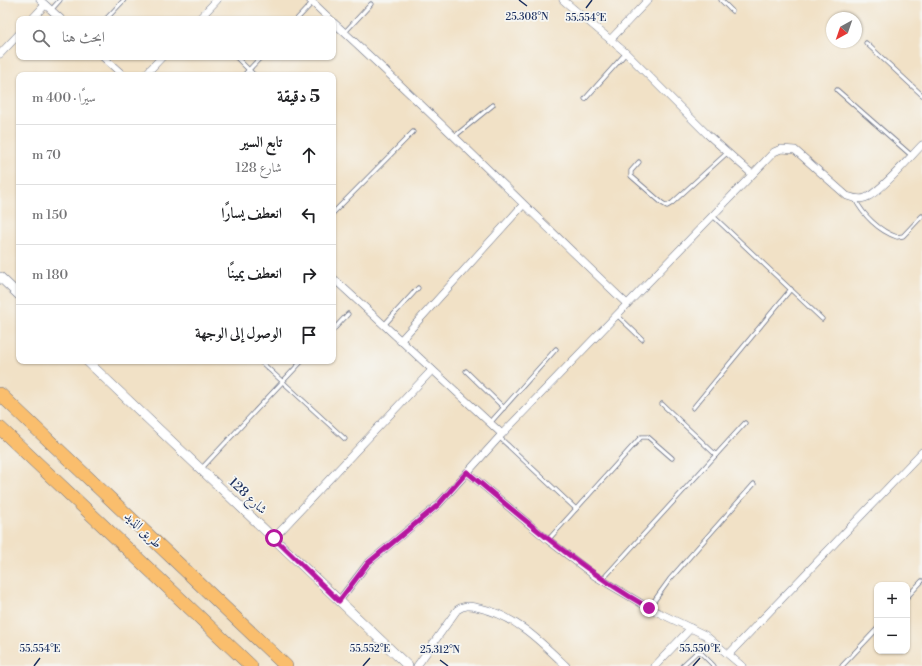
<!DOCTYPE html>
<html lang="ar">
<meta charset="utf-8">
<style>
body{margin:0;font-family:"Libre Bodoni",Amiri,serif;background:#f6f6f6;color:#202124;direction:rtl}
.controls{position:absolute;right:12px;bottom:12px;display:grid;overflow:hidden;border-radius:8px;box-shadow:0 1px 3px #0004}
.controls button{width:36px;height:36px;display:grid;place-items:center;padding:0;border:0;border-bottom:1px solid #e0e0e0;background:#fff;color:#202124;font:20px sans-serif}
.compass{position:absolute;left:826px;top:12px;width:36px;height:36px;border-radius:50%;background:#fff;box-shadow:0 1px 3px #0004;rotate:220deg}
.stop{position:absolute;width:12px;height:12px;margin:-9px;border:3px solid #b5179e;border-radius:50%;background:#fff}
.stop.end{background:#b5179e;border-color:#fff;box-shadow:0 1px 4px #0008}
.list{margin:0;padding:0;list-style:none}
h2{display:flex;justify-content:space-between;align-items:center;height:52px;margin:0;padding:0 16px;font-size:17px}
h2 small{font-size:13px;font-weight:400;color:#757577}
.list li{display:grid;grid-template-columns:26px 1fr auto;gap:12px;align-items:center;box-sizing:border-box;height:60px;padding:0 16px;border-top:1px solid #e0e0e0}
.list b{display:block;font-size:15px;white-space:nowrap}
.list p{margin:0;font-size:13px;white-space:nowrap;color:#757577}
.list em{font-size:13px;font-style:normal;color:#757577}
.icon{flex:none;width:22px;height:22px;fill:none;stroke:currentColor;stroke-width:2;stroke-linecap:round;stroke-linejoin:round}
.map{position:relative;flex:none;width:922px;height:666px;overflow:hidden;direction:ltr}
.search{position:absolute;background:#fff;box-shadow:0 1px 3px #0004;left:16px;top:16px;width:320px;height:44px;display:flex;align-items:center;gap:10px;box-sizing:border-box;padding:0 14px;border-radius:8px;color:#757577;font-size:15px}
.panel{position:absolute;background:#fff;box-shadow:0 1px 3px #0004;left:16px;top:72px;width:320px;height:292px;border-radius:8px;direction:rtl}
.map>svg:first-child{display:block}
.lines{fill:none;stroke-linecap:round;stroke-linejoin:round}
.service-casing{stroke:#666d82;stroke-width:5}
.minor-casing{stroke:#666d82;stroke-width:8}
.tertiary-casing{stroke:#666d82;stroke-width:10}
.motorway-casing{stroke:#666d82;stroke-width:14}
.service{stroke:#fff;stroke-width:3.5}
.minor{stroke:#fff;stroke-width:7}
.tertiary{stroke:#fff;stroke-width:9}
.motorway{stroke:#fabe6d;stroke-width:13}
.route{stroke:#b5179e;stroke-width:5}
.ticks{fill:none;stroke:#1b2f5e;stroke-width:1.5}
.labels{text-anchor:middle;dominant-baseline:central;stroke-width:3.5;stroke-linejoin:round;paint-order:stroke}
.street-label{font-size:13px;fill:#1b2f5e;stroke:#f6f6f2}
.ticks-label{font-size:10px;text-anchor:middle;fill:#1b2f5e;stroke:#f6f6f2;stroke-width:3.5;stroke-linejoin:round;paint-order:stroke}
</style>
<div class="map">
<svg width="922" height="666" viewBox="0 0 922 666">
<rect width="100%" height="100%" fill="#f6f6f2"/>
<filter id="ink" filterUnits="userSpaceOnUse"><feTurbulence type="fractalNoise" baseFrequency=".025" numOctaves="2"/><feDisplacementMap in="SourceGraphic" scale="8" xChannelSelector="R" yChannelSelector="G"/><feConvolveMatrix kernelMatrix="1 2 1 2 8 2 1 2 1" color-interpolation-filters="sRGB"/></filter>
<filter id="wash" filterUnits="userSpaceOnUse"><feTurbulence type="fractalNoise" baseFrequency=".012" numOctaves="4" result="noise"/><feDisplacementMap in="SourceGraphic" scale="16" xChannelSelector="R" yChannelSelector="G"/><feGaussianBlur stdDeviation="0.9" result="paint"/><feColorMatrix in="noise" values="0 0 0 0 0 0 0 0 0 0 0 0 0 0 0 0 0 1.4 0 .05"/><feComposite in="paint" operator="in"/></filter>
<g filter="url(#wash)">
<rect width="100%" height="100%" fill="#f1e1c6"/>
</g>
<g filter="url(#ink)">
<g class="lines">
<g class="service-casing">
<g id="service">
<polyline points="721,0 732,11"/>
<polyline points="51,10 60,0"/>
<polyline points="106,19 124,0"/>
<polyline points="297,19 312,3"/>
<polyline points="345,32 371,4"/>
<polyline points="866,43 922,95"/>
<polyline points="236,57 254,75"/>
<polyline points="244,75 261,57"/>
<polyline points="837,90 912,156"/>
<polyline points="585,99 626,53"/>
<polyline points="455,136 493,105"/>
<polyline points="639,162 631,171 631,176 662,203 667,206 672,203 727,153"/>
<path d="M855,199c8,16 24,32 42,38l6,-1 19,-20"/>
<polyline points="333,213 413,132"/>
<polyline points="713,216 822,319"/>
<polyline points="617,315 642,339"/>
<polyline points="384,325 418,288"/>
<polyline points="333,330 348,314"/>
<polyline points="260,361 345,439"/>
<polyline points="466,371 504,408"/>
<polyline points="662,404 716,455"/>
<polyline points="693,408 791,289"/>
<polyline points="490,423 556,349"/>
<polyline points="499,437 576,509"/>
<polyline points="202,468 302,361"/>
<polyline points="548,540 641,437 648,437 672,458"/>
<polyline points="602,580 745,423"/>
<polyline points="907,597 922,581"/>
<polyline points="649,608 670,579 754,484"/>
<polyline points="682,666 697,652 701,653 714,666"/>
<polyline points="842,666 877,629"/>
</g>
</g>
<g class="minor-casing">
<g id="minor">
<polyline points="40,0 61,19"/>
<polyline points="310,0 330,19"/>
<polyline points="563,0 626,53 707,134 752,174"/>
<polyline points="32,19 45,5"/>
<polyline points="199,19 217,0"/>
<path d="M333,22c100,91 195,188 294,282"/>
<polyline points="611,39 648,0"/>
<polyline points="0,54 19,34"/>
<polyline points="103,57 123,75"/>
<polyline points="145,75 162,57"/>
<polyline points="333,278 502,434"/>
<polyline points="400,341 523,205"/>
<polyline points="467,472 548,540 595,576 649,608 705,635 742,666"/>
<polyline points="274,538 432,370"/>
<path d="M339,601l29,-38 70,-58 64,-71 272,-282 7,-3 14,1 52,46c6,2 12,4 18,2 15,-5 45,-41 57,-53"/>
<polyline points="729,654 922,452"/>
<path d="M417,666l40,-56c8,-6 14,-4 23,-2 36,8 61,34 86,58"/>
<polyline points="655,666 691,628"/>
</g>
</g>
<g class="tertiary-casing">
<g id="tertiary">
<polyline points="0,277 19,295"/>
<polyline points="87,361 408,666"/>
</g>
</g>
<g class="motorway-casing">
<g id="motorway">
<polyline points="0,394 286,666"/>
<polyline points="0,428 251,666"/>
</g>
</g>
<use href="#service" class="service"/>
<use href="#minor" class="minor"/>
<use href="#tertiary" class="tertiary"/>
<use href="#motorway" class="motorway"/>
</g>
</g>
<g class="lines" filter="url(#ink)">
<path class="route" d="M274,538l65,63 29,-38 70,-58 29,-33c59,49 115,98 182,136"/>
</g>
<path class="ticks" d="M519,0l8,6M586,8l6,-8M440,660l8,6M34,666l6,-8M363,666l7,-8M693,666l7,-8"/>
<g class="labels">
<g class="street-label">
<text transform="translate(248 496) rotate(43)">شارع 128</text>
<text transform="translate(143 530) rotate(44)">طريق الذيد</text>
</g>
</g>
<g class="ticks-label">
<text x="527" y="20">25.308°N</text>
<text x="586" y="21">55.554°E</text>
<text x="40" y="652">55.554°E</text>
<text x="370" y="652">55.552°E</text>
<text x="700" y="652">55.550°E</text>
<text x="440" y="653">25.312°N</text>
</g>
</svg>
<div class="controls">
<button>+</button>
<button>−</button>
</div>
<svg class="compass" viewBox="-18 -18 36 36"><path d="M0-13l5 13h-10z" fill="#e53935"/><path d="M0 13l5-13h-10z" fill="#757577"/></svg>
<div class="stop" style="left:274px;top:538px"></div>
<div class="stop end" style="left:649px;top:608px"></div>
<div class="search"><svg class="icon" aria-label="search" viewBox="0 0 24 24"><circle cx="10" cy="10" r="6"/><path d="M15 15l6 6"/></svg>ابحث هنا</div>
<section class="panel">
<h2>5 دقيقة<small>سيرًا · 400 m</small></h2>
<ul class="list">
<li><svg class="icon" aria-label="ahead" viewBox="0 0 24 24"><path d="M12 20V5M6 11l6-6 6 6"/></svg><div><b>تابع السير</b><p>شارع 128</p></div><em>70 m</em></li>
<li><svg class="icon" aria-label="left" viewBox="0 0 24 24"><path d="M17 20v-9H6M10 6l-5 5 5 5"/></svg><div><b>انعطف يسارًا</b></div><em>150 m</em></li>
<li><svg class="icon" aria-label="right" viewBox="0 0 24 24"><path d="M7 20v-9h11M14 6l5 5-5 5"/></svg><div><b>انعطف يمينًا</b></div><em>180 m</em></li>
<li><svg class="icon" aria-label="arrive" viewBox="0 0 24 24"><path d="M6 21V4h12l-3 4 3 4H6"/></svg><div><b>الوصول إلى الوجهة</b></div></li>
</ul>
</section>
</div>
